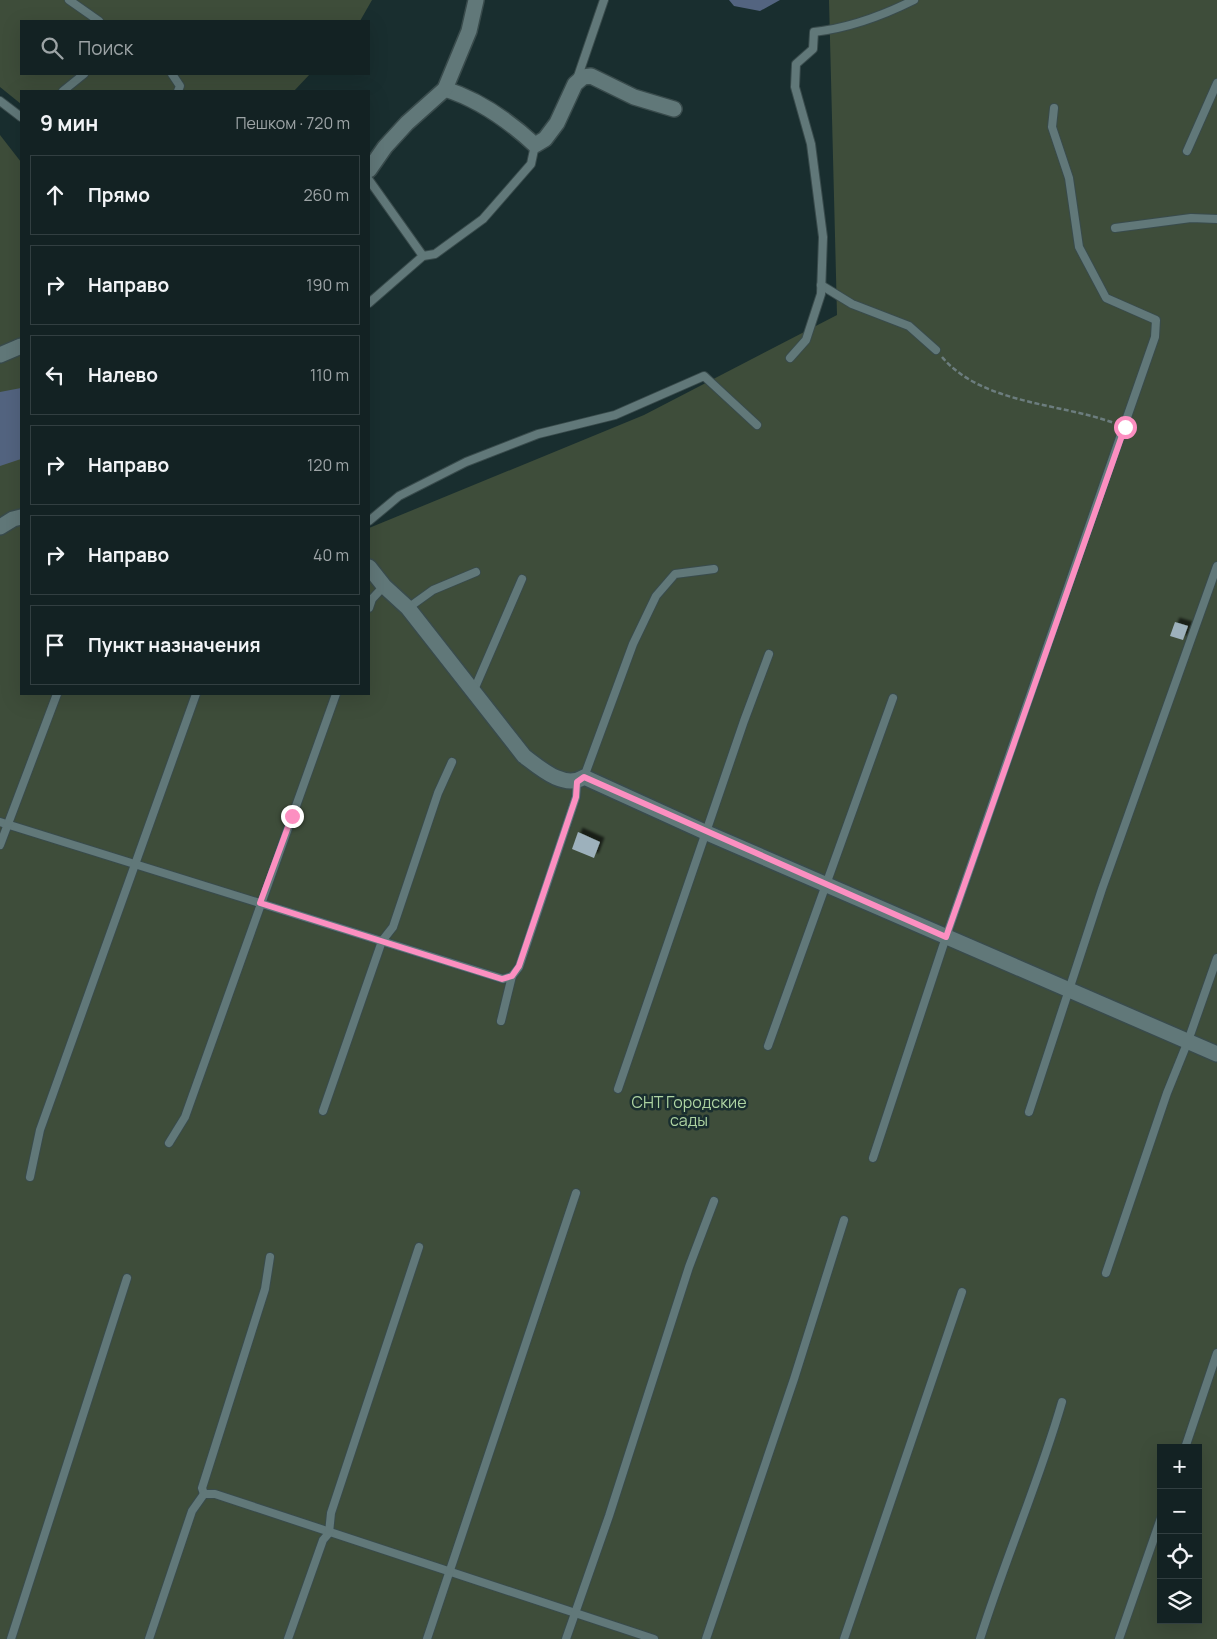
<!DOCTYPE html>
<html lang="ru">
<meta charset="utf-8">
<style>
body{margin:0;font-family:Manrope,sans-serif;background:#202f30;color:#f1f3f6}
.controls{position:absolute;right:15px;bottom:15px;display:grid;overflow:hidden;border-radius:0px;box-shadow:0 5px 20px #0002}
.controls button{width:45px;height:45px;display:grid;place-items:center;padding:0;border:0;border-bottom:1px solid #323f41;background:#132223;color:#f1f3f6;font:25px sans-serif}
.stop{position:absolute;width:15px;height:15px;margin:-11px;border:4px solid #fc8fc1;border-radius:50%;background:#fff}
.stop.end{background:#fc8fc1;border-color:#fff;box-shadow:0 1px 5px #0008}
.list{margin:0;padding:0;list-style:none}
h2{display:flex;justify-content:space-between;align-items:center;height:65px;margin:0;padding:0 20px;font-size:21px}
h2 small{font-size:16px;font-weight:400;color:#9da4a6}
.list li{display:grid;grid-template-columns:32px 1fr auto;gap:15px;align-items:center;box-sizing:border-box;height:80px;margin:0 10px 10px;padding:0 10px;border:1px solid #323f41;border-radius:0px}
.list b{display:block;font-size:19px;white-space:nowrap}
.list em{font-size:16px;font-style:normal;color:#9da4a6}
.icon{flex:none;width:28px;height:28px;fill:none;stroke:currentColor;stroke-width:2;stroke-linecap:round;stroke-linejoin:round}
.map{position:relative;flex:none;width:1217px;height:1639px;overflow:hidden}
.search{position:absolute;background:#132223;box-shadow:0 5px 20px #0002;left:20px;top:20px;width:350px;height:55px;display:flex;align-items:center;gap:12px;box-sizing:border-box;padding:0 18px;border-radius:0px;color:#9da4a6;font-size:19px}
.panel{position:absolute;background:#132223;box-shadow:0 5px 20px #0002;left:20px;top:90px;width:350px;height:605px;border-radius:0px}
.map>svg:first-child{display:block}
.green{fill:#3e4d3a;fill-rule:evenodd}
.water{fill:#536480}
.building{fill:#9db1bc;filter:url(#shadow)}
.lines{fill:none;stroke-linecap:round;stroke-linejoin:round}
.service-casing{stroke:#394b4c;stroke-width:10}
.minor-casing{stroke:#394b4c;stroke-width:18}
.path{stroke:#6c7d7e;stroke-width:2.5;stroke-dasharray:5 2.5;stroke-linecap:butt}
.service{stroke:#617879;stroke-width:8}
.minor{stroke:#617879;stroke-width:15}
.route{stroke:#fc8fc1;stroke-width:6}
.labels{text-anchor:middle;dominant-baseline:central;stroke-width:5;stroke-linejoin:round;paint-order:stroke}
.park-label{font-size:16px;fill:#aed4a2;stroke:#192e2f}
</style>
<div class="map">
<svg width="1217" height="1639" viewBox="0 0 1217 1639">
<defs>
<filter id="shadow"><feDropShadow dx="4.5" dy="-4.5" stdDeviation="1" flood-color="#0009"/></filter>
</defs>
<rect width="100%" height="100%" fill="#192e2f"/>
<g class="green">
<polygon points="0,0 372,0 360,21 21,21 21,74 310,74 294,91 21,91 21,104 0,87"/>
<path d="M829,0h388v1639h-1217v-1504l21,27v532h348v-166l275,-113 193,-100zM1161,1448h37v172h-37z"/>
</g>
<g class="water">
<polygon points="729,0 780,0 760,11 734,6"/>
<polygon points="21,388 21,459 0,466 0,392"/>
</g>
<g class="building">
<polygon points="1175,622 1188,626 1183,640 1170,636"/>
<polygon points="578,832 600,842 594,858 572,849"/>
</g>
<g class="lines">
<g class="service-casing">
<g id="service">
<polyline points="69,0 99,21"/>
<polyline points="172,74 180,86 178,91"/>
<polyline points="577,79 604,0"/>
<polyline points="63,91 84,74"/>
<polyline points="0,101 21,117"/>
<polyline points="1187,151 1217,83"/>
<polyline points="369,180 423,256"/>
<polyline points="1115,228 1191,218 1217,219"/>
<polyline points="821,285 852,304 909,326 936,350"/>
<polyline points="369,303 423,256 435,254 483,219 531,164 535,145"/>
<path d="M790,358l16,-18 15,-46 2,-57 -12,-93 -16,-57 1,-23 17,-15 1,-17c36,-4 68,-16 100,-32"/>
<polyline points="369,521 399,496 466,462 538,434 615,415 704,376 757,425"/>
<polyline points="369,608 372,599 384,586"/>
<polyline points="408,608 433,590 476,572"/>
<polyline points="474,690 522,579"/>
<polyline points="584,777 633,644 656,596 675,574 714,569"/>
<polyline points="0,822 503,979 512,976 519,967 576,797 577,782"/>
<polyline points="0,845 57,694"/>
<polyline points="501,1021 512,976"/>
<polyline points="768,1046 893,698"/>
<polyline points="618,1089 744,721 769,654"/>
<polyline points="323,1111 382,941 393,927 438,793 452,762"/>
<polyline points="1029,1112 1102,889 1217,566"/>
<polyline points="169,1143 185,1117 336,694"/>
<polyline points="873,1158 946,937 1155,337 1156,320 1106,298 1079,247 1069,178 1052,127 1054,108"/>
<polyline points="30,1177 40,1130 196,694"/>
<polyline points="1106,1273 1167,1093 1188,1041 1217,958"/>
<polyline points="1185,1448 1217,1353"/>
<polyline points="204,1494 202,1488 265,1289 270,1257"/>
<polyline points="11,1639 127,1278"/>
<polyline points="149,1639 192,1511 204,1494 215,1494 654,1639"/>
<polyline points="288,1639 323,1540 329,1533 331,1513 419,1247"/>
<polyline points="427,1639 576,1193"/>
<polyline points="566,1639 609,1516 689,1267 714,1201"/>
<polyline points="706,1639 794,1379 844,1220"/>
<polyline points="844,1639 962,1292"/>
<path d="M980,1639c25,-80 59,-157 82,-237"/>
<polyline points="1119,1639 1161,1518"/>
</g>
</g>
<g class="minor-casing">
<g id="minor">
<path d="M445,89c35,11 63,31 90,56l10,-6 12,-16 18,-39 8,-7 8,-1 43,21 40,12"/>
<polyline points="369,170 385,147 407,123 445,89 469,31 476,0"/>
<polyline points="0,355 21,346"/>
<polyline points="0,527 13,519 21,517"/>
<path d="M369,567l15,19 24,22 116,148c16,12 40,34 60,21l123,56 510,221"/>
</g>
</g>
<path class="path" d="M942,357c40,47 118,46 172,66"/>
<use href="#service" class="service"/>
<use href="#minor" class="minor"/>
</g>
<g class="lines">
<polyline class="route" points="292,816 260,903 502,979 512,976 519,966 576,797 577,782 584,777 946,937 1125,427"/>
</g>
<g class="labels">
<g class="park-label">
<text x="689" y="1102">СНТ Городские<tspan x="689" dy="18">сады</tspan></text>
</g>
</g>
</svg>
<div class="controls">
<button>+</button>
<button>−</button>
<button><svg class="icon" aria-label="locate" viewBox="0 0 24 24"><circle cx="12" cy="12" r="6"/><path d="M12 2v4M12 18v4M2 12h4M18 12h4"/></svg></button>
<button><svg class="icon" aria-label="layers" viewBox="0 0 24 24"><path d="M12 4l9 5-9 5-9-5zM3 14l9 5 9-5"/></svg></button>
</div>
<div class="stop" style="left:1125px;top:427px"></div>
<div class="stop end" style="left:292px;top:816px"></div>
<div class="search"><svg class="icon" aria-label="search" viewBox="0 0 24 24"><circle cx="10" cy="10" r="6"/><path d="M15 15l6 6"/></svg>Поиск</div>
<section class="panel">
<h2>9 мин<small>Пешком · 720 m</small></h2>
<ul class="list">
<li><svg class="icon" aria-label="ahead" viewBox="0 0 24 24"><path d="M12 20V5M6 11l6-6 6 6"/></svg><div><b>Прямо</b></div><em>260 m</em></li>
<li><svg class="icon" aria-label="right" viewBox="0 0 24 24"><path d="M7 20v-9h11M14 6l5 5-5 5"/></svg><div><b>Направо</b></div><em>190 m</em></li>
<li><svg class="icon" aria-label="left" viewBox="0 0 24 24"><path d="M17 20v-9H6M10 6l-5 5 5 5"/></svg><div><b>Налево</b></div><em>110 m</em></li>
<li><svg class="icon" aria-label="right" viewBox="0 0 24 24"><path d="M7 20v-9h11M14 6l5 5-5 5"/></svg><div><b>Направо</b></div><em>120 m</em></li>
<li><svg class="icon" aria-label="right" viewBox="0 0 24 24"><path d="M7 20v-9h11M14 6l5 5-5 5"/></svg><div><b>Направо</b></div><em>40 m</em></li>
<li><svg class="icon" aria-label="arrive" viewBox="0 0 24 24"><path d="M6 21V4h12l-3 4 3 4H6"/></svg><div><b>Пункт назначения</b></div></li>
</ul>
</section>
</div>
